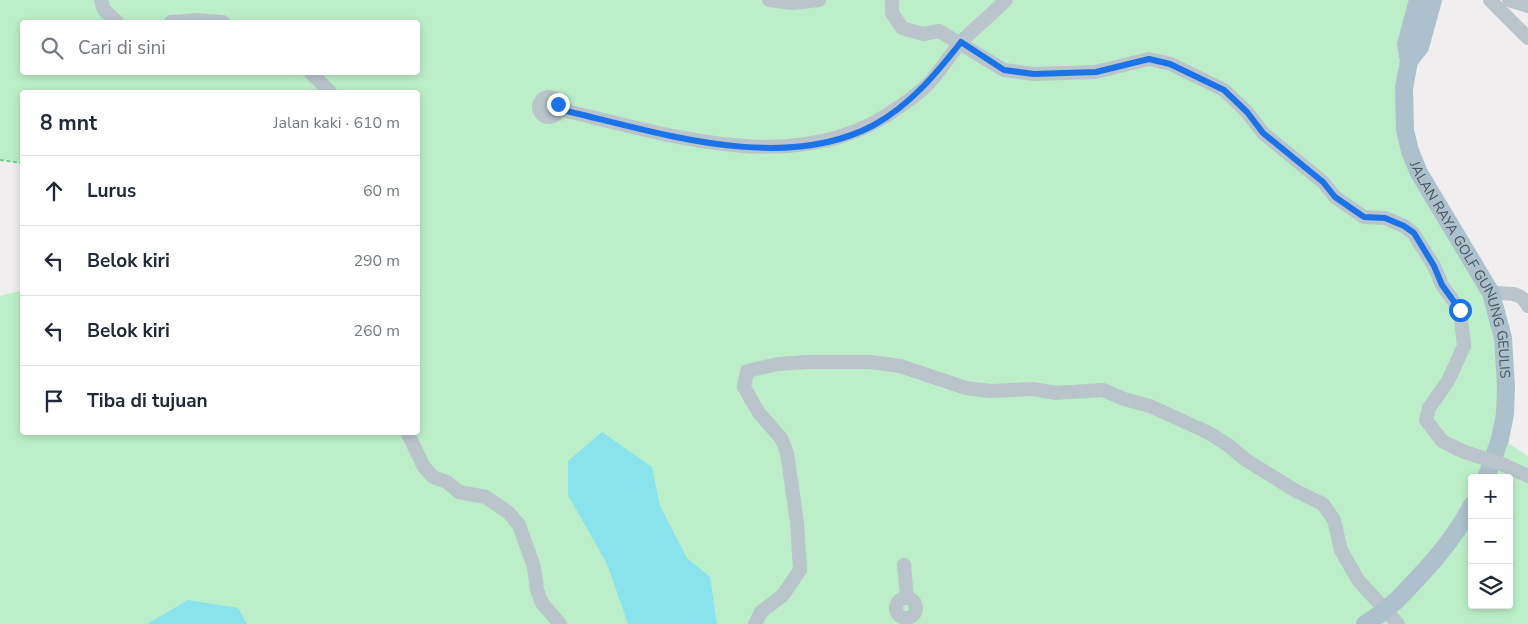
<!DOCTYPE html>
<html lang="id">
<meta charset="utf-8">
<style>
body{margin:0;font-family:"Nunito Sans",sans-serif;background:#f6f6f7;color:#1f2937}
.controls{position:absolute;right:15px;bottom:15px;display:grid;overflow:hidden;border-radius:5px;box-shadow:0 2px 8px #0003}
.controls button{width:45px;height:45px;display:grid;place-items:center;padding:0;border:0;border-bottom:1px solid #e0e1e3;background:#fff;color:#1f2937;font:25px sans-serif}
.stop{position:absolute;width:15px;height:15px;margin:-11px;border:4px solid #1a73e8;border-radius:50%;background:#fff}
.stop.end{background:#1a73e8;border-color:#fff;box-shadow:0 1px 5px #0008}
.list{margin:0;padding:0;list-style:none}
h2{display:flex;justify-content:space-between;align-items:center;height:65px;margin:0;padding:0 20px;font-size:21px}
h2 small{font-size:16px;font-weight:400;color:#747a83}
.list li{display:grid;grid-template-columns:32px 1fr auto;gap:15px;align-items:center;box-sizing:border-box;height:70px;padding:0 20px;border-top:1px solid #e0e1e3}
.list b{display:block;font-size:19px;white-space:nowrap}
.list em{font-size:16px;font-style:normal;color:#747a83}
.icon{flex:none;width:28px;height:28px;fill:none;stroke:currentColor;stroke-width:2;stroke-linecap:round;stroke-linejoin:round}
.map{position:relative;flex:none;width:1528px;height:624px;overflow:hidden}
.search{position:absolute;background:#fff;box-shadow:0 2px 8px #0003;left:20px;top:20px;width:400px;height:55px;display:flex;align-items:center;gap:12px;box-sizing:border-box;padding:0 18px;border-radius:5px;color:#747a83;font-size:19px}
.panel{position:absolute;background:#fff;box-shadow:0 2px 8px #0003;left:20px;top:90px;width:400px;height:345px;border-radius:5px}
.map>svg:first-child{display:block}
.green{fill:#bcefc9;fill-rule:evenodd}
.water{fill:#89e3ec}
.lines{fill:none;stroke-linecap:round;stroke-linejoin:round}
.path{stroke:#74cc96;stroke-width:2;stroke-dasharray:4 2.5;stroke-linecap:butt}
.minor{stroke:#b9c4cb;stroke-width:14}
.major{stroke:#adc1cd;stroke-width:18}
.minor-bridge{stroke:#b9c4cb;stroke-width:14}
.major-bridge{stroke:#adc1cd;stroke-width:18}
.route{stroke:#1a73e8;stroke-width:6}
.labels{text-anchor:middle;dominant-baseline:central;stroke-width:4;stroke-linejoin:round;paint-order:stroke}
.street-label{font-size:14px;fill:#46545b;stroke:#fff}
</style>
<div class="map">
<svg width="1528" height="624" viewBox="0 0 1528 624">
<rect width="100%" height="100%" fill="#f0eeee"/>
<path class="green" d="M0,0h1433l-13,47 -15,83 86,163 12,45 -3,100 28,18v168h-1528v-328l22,-6v142h396v-340h-396v71l-22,-3zM22,22h396v50h-396zM1472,478h37v127h-37z"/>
<g class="water">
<polygon points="602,432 652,467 660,506 687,558 710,577 717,624 628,624 607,564 568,495 568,461"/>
<polygon points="188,600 238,608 247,624 147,624"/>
</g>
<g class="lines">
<polyline class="path" points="0,160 22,163"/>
<g class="minor">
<polyline points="101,0 104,10 117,22"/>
<polyline points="769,0 793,3 819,0"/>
<polyline points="892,0 892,13 902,28 923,34 939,31 1004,70 1034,74 1095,72 1149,59 1171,64 1224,90 1247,112 1263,133 1323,182 1335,197 1364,217 1385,218 1404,226 1413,233 1434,266 1442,285 1460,310 1464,346 1448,381 1429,408 1426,420 1442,441 1462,451"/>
<polyline points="1490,0 1528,38"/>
<polyline points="1509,0 1528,6"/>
<polyline points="171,22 197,20 223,22"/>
<polyline points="310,72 330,92"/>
<circle cx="549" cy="107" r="10"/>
<path d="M558,109c110,25 241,72 341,-2 9,-6 19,-13 27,-21 14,-13 23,-31 36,-45 14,-14 30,-27 44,-41"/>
<path d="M1491,293c15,1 30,-3 37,13"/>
<polyline points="407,432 424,467 433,477 447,482 459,492 486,497 509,513 519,525 534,567 537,590 542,603 560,624"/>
<polyline points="1504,465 1528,476"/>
<polyline points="904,565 907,598"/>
<circle cx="906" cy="608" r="10"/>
<polyline points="755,624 761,612 783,595 800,570 797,522 787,453 781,438 759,413 744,387 747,371 778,364 807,362 870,362 900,366 966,388 990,391 1033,389 1056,393 1103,390 1124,399 1150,406 1209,433 1228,445 1246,460 1296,491 1323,504 1334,520 1341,550 1358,580 1398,624"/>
</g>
<g class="major">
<path id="s1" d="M1418,0l-12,44 3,17 -5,27 1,42 5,21 9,22 72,120 12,45 3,49 -1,27 -5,25 -14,39"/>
<polyline points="1409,61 1420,47 1433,0"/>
<path d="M1397,600c28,-29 56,-58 75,-95"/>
<polyline points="1365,624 1380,614"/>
</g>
<polyline class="minor-bridge" points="1462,451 1504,465"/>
<polyline class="major-bridge" points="1380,614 1397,600"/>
</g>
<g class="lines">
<path class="route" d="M558,104v5c96,22 223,66 316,16 36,-20 62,-51 87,-83l43,28 30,4 62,-2 53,-13 21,5 54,26 23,22 16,21 60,49 12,15 29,20 21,1 19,8 10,7 20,33 8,19 18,25"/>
</g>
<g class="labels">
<g class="street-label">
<text stroke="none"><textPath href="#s1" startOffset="285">JALAN RAYA GOLF GUNUNG GEULIS</textPath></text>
</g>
</g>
</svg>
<div class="controls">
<button>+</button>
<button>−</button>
<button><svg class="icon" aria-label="layers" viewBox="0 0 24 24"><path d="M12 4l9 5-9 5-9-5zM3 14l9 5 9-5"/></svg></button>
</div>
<div class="stop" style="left:1460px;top:310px"></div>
<div class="stop end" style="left:558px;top:104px"></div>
<div class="search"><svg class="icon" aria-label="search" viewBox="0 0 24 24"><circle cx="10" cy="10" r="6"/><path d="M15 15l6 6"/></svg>Cari di sini</div>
<section class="panel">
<h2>8 mnt<small>Jalan kaki · 610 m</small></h2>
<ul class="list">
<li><svg class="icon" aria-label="ahead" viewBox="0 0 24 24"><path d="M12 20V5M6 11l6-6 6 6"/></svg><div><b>Lurus</b></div><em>60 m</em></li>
<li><svg class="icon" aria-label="left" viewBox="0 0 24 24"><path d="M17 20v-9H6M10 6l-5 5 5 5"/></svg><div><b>Belok kiri</b></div><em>290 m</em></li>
<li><svg class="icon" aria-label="left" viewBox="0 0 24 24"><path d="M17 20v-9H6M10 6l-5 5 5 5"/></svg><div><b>Belok kiri</b></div><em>260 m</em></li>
<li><svg class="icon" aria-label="arrive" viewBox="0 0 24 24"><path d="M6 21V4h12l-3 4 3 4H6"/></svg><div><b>Tiba di tujuan</b></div></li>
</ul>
</section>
</div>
